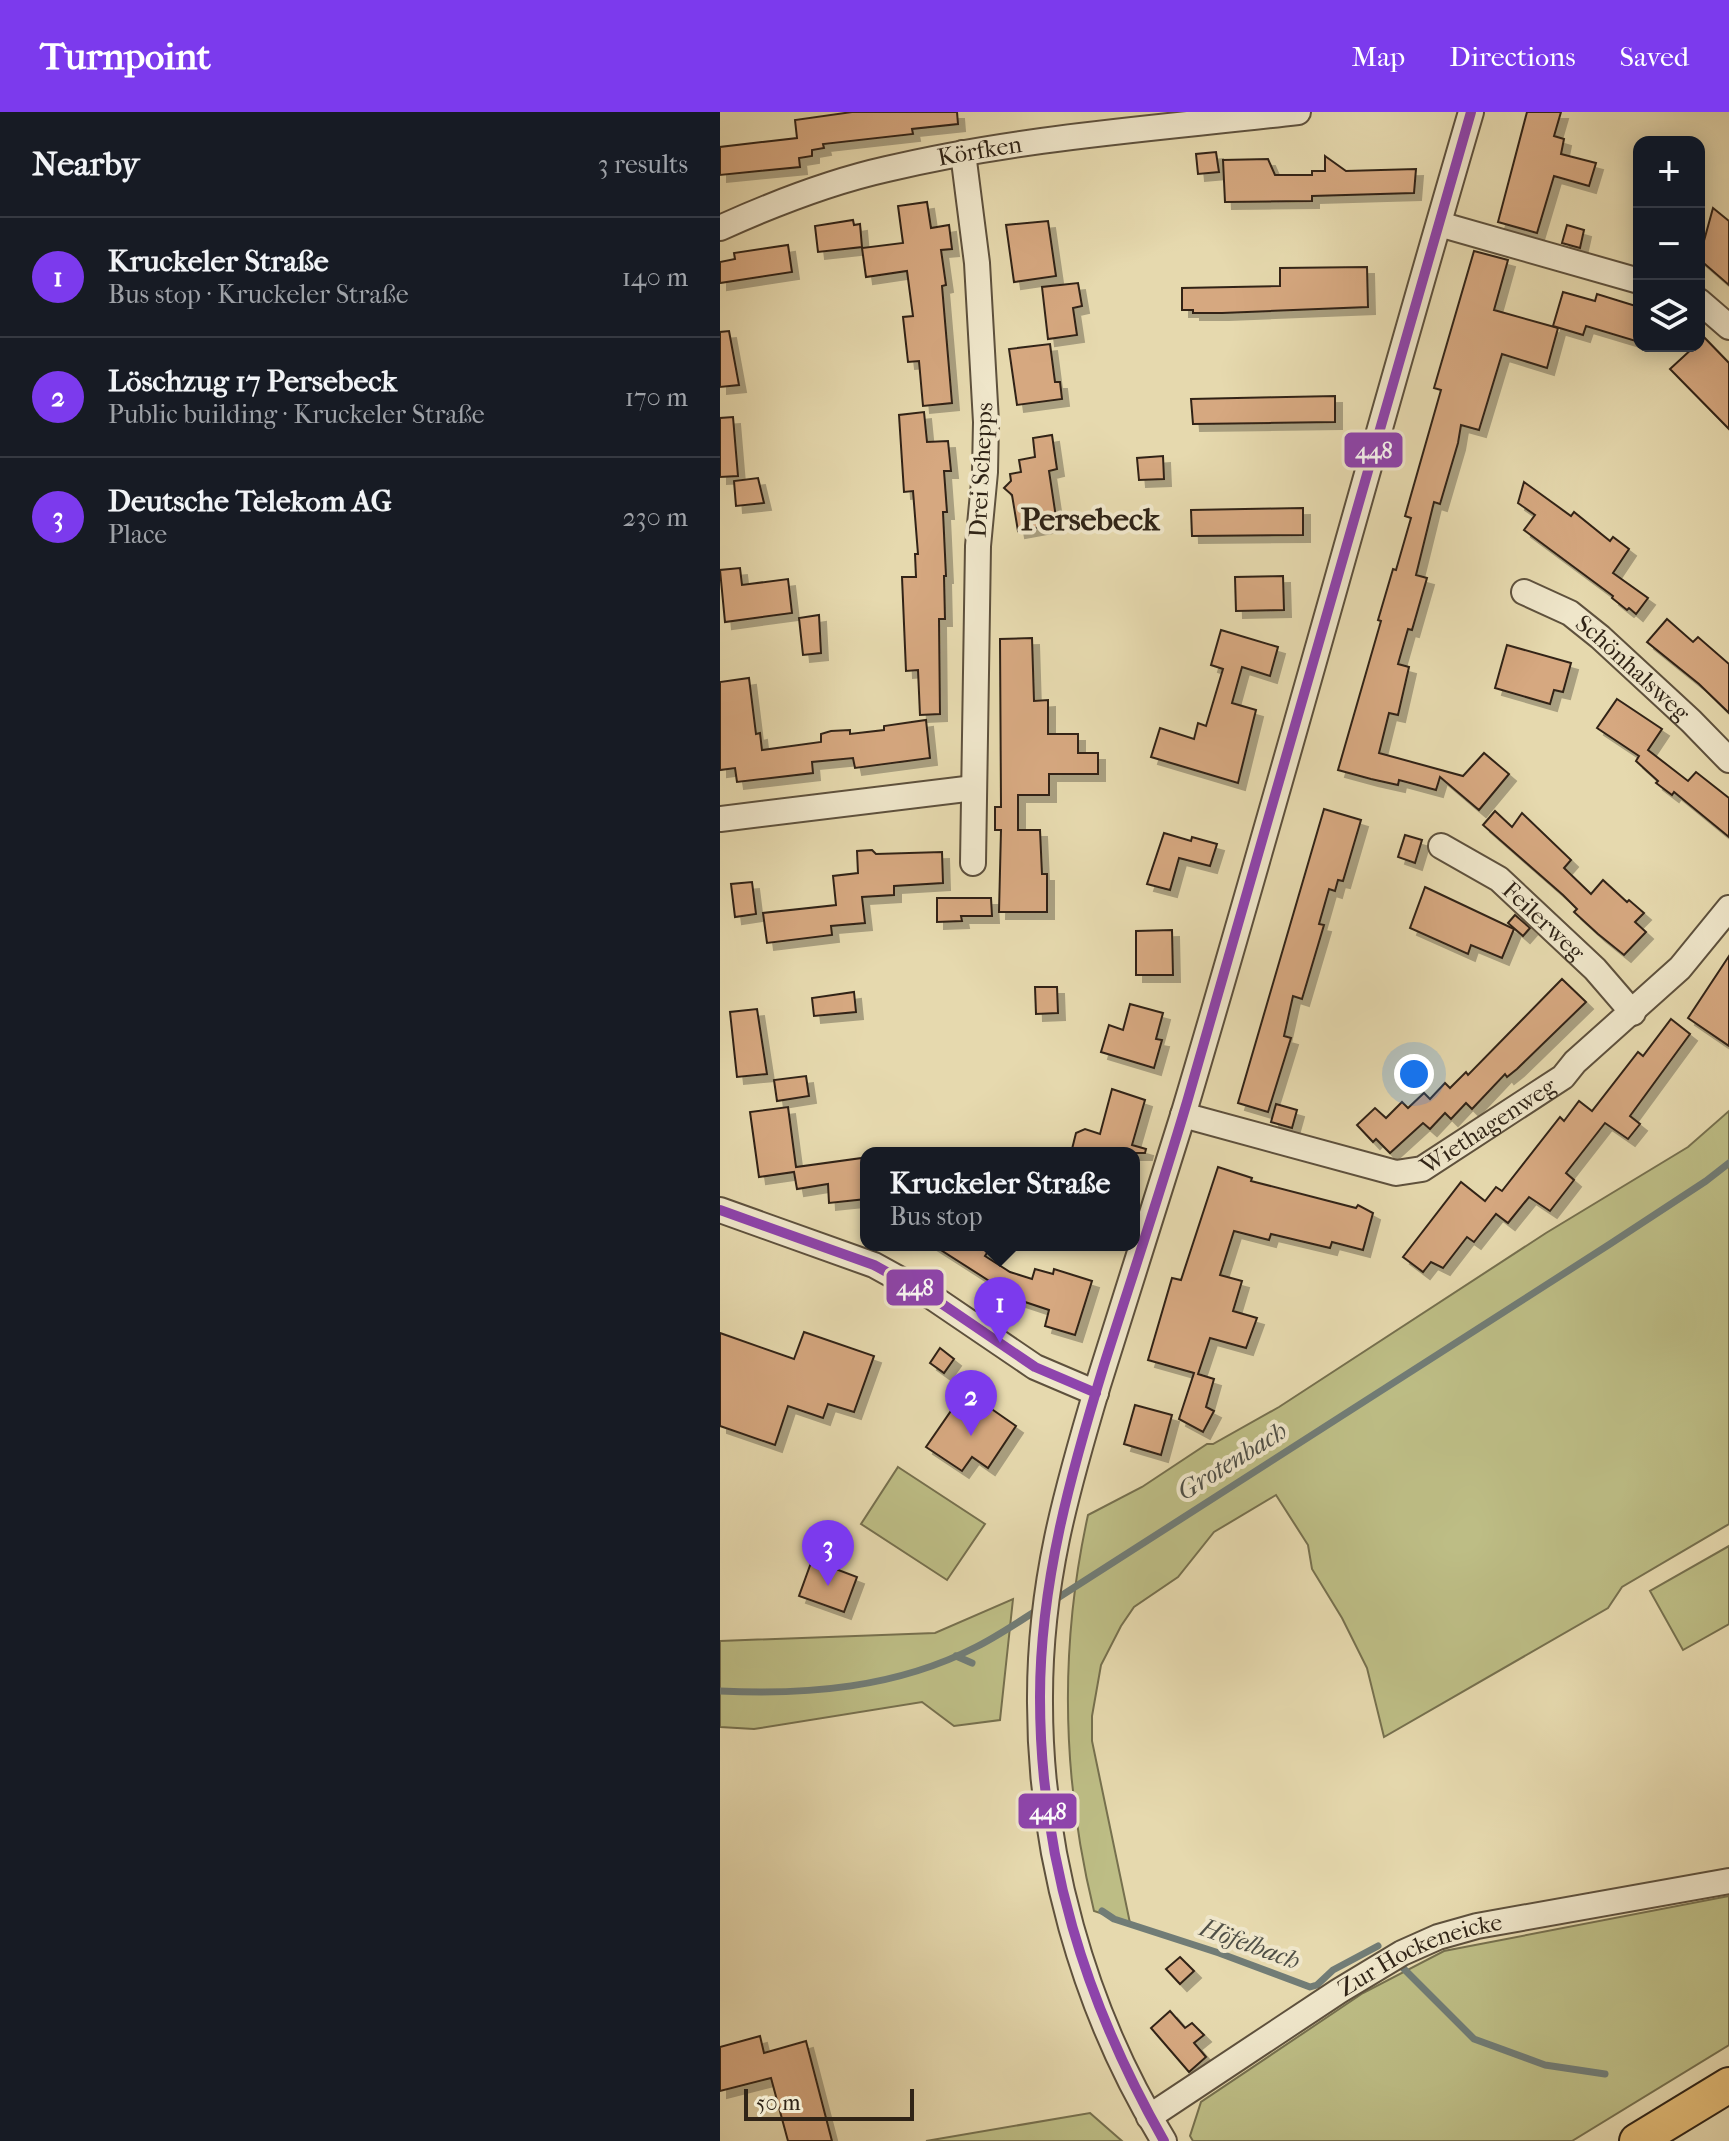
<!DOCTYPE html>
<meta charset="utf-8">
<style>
body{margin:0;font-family:"IM FELL French Canon",serif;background:#20242c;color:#f1f3f6}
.controls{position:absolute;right:24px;top:24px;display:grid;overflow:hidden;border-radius:16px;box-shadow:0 4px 20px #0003}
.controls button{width:72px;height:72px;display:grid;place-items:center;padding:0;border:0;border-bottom:2px solid #363941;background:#171b24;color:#f1f3f6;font:40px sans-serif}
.scale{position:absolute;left:24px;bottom:20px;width:170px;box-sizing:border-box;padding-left:8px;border:4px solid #302417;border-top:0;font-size:22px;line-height:28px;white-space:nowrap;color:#302417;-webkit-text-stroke:6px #efe6ca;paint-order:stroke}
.you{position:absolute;left:694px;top:962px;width:28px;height:28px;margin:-20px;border:6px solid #fff;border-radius:50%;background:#1a73e8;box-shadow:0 0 0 12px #1a73e833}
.badge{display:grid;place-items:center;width:52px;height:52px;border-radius:50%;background:#7c3aed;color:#fff;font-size:26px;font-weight:700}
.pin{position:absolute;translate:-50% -66px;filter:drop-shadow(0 2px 4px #0008)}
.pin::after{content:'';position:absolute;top:42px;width:28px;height:24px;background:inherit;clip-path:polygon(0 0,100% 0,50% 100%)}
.popup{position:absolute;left:140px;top:1035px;width:280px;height:104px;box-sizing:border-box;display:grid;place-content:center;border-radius:16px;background:#171b24;filter:drop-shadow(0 2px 6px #0005);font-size:26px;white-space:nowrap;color:#9ea1a6}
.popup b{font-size:30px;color:#f1f3f6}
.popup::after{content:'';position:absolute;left:50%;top:100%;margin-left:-16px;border:16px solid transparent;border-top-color:#171b24}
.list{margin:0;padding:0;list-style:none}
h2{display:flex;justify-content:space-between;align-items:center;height:104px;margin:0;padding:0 32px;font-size:34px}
h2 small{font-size:26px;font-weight:400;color:#9ea1a6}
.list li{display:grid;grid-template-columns:52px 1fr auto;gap:24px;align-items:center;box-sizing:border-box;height:120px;padding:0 32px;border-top:2px solid #363941}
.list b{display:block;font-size:30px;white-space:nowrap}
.list p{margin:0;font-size:26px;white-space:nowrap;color:#9ea1a6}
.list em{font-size:26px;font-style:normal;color:#9ea1a6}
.icon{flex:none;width:44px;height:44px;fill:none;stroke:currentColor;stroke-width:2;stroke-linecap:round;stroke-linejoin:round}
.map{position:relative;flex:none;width:1009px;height:2029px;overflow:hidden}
header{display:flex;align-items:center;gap:48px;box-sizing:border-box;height:112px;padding:0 40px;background:#7c3aed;color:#fff}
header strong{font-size:38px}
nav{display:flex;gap:44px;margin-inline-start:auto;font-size:28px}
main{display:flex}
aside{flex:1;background:#171b24}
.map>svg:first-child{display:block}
.green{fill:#bdbd85;stroke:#76704e;stroke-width:2}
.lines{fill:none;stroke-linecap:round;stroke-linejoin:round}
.stream{stroke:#717c76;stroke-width:7}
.building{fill:#d6a880;stroke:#302417;stroke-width:2;filter:url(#shadow)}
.minor-casing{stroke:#5e513d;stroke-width:28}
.highway-casing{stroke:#302417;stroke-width:38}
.minor{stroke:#efe6ca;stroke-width:24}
.highway{stroke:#e3bc77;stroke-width:34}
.bus-1-casing{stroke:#efe6ca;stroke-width:16}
.bus-1{stroke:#8e44ad;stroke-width:10}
.labels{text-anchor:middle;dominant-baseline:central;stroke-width:8;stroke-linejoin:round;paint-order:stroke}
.street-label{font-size:24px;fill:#302417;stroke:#efe6ca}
.water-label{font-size:26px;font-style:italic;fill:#505047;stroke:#efe6ca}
.district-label{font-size:32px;font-weight:bold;fill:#302417;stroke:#efe6ca}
.line-badge{stroke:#efe6ca;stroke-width:3}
.badge-label{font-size:22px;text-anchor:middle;font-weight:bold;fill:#fff}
</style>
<header>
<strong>Turnpoint</strong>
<nav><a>Map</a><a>Directions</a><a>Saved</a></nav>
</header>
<main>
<aside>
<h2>Nearby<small>3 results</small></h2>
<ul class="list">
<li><span class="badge">1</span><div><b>Kruckeler Straße</b><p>Bus stop · Kruckeler Straße</p></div><em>140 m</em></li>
<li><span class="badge">2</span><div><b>Löschzug 17 Persebeck</b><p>Public building · Kruckeler Straße</p></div><em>170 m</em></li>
<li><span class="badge">3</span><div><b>Deutsche Telekom AG</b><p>Place</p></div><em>230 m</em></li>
</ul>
</aside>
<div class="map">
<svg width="1009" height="2029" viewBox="0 0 1009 2029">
<defs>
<filter id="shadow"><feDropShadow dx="7" dy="7" stdDeviation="0" flood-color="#0004"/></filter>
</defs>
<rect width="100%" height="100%" fill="#e6d9ae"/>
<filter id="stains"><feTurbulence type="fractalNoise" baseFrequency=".0025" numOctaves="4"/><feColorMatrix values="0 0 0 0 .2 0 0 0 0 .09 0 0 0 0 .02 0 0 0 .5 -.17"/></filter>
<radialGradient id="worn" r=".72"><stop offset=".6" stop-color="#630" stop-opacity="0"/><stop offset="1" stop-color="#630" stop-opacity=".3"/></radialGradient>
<g class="green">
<path d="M1009,999v413l-107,63 -14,21 -224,129 -17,-69 -25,-50 -30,-49 -4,-24 -32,-50 -62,37 -36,45 -44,30 -13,19 -20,39 -9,51v25l38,182 -36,-12c-32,-131 -35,-264 -6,-396l54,-28 65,-43h6l66,-37 267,-174 142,-86z"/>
<polygon points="178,1355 265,1412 227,1468 141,1412"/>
<polygon points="1009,1434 1009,1512 963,1538 930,1479"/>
<polygon points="293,1487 280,1608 234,1614 202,1590 34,1617 0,1615 0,1529 215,1521"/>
<polygon points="1009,1784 1009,1933 852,2029 473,2029 470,2024 481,1990 643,1881 724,1839"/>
<polygon points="370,2001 402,2029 206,2029"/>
</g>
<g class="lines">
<g class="stream">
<polyline points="333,1489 890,1132 986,1069 1009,1051"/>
<polyline points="236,1544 252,1551"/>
<path d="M0,1579c88,4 176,-3 256,-44 22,-11 42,-25 63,-38"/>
<polyline points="382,1799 394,1807 499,1841 590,1875 597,1873 613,1858 658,1834"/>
<polyline points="682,1855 754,1927 825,1953 885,1962"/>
</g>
</g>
<g class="building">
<polygon points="132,0 237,0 238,12 192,17 193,22 103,32 104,36 92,38 92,44 79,46 80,55 0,63 0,35 77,26 75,8"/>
<polygon points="807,0 841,0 834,24 844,27 841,42 876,51 869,74 834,64 817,121 778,110"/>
<polygon points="496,40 499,60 478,62 476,42"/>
<polygon points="605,44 626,59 696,57 694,81 592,84 592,89 505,90 503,48 548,47 555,63 592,63 592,59 605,59"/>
<polygon points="207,90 211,116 229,113 232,137 221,138 226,173 222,174 232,291 203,294 199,249 188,250 183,205 193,204 187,159 146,165 142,136 183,131 178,94"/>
<polygon points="993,96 1009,109 1009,173 979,147"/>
<polygon points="133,108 134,113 140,112 142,135 98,140 95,114"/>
<polygon points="328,109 336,164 294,170 286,113"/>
<polygon points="847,113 864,118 860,136 842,131"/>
<polygon points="68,133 72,160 0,171 0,150 15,147 14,141"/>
<polygon points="754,139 788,148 774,198 838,216 827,256 782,242 759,318 741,313 738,331 720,392 714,390 696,463 707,466 692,518 688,517 678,552 689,555 678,603 669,601 659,641 743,664 764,641 789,662 759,698 720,665 716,678 679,668 678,673 651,667 618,658 661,509 658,508 673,457 676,458 691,406 685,404 721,278 714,276"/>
<polygon points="647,155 648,195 502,201 473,201 473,198 462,198 462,176 560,174 560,156"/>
<polygon points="358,171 362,194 353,196 357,223 328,227 322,175"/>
<polygon points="843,180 875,189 877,182 919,195 919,230 866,214 863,223 833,214"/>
<polygon points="9,219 19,273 0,275 0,220"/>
<polygon points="979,220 1009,251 1009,317 950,257 975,234 979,234"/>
<polygon points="330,232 335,270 340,270 342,287 297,293 289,237"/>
<polygon points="615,284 615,310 473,312 471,287"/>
<polygon points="204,300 207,330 228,329 231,359 224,359 227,400 223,400 226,464 224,464 225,507 219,507 220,602 200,603 198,558 186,559 182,465 196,465 195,442 198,442 193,379 184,380 179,303"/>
<polygon points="13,305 18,364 0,365 0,306"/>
<polygon points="332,323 337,357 329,359 337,412 298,419 292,383 284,376 291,369 290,362 301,360 299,348 315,345 313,326"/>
<polygon points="443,344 444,367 419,368 417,346"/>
<polygon points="38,366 44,391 16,394 14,369"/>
<polygon points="804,370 851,404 854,400 890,429 893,425 909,437 893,461 928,486 916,502 909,496 907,498 892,486 893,484 804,418 815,403 798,391"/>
<polygon points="583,396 583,423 472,424 471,398"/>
<polygon points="20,456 22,473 68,467 72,501 5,510 0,458"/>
<polygon points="563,464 564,498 516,499 515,465"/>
<polygon points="99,503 101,541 83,543 79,506"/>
<polygon points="947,507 973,530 978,525 1009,552 1009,601 979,572 927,530"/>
<polygon points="501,518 558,535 550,564 522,555 512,591 536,598 518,671 431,645 440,616 474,627 478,611 486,614 503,557 491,553"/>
<polygon points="312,526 314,589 328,588 328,622 358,622 358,641 378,641 378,662 329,662 329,683 298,683 298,718 320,718 322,762 327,762 327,800 279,800 281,718 275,718 275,695 281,695 280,527"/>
<polygon points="787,533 851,551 843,580 834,578 830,592 775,576"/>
<polygon points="29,566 36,622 40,621 42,638 101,630 101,622 111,619 130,618 130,622 164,618 164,614 206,608 210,646 135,656 133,646 92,650 93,661 17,670 15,656 0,658 0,570"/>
<polygon points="897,587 942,617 928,638 968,669 976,660 1009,686 1009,725 954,680 952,683 936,671 938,669 916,649 919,644 877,616"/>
<polygon points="604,697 641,708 623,769 618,768 615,779 609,777 599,812 604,813 582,887 573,884 564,924 571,926 548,1000 518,991"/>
<polygon points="775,699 792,715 802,701 851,748 844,756 871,782 883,768 907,790 909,788 924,801 915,810 926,820 904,843 878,822 854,800 857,797 843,783 763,713"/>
<polygon points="444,721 471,729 472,725 497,732 490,754 459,746 450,778 427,772"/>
<polygon points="685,723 702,728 695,751 678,745"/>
<polygon points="152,738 156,742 222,740 223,771 174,774 174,783 142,785 145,811 111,814 112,823 47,831 43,801 116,793 113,764 138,761 137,739"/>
<polygon points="32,770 36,802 15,805 11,772"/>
<polygon points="705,775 794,817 782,846 751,833 748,842 690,816"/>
<polygon points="217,786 271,786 272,804 241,804 242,809 217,810"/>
<polygon points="795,803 810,816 803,824 788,811"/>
<polygon points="452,818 453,863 416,863 416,819"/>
<polygon points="1009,844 1009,934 968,906"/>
<polygon points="842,867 866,890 797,957 787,965 785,962 752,997 746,991 731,1007 725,1001 710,1017 703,1011 670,1041 656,1027 653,1030 637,1013 655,996 666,1006 682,990 688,996 704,981 710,987 725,971 730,976 746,960 748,963"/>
<polygon points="315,875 337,875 338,901 316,902"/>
<polygon points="134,880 136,900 94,904 92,886"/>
<polygon points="410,892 443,901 436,927 442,928 434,956 381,940 389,913 403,918"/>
<polygon points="37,897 47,962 17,965 10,900"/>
<polygon points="951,907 970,922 910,1004 920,1012 908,1027 885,1011 846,1061 854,1068 830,1099 809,1085 788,1111 776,1102 754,1130 747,1125 723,1156 711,1150 703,1160 683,1145 741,1070 765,1089 776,1075 782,1079 840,1005 844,1009 859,989 872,999 918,940 923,944"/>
<polygon points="86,964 89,984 57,989 54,968"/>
<polygon points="392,977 425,988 412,1033 426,1037 425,1041 366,1041 352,1037 356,1021 365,1017 380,1022"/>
<polygon points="556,992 577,998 572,1016 551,1010"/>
<polygon points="68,995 76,1055 142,1046 144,1068 146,1068 146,1087 109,1091 108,1072 77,1077 74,1060 39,1065 30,1000"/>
<polygon points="498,1055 532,1066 531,1069 636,1096 638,1093 653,1101 643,1138 612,1130 610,1136 551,1122 549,1128 514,1119 500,1163 522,1169 513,1199 537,1206 526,1236 490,1226 478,1262 494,1267 486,1295 494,1299 483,1320 459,1307 474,1261 428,1248 452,1166 461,1168"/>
<polygon points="213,1133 272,1133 265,1144 290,1160 312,1167 315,1157 333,1162 334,1157 372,1169 355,1223 325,1214 329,1198 299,1188"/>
<polygon points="84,1220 154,1244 134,1300 108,1292 103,1306 68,1294 55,1333 0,1314 0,1221 74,1247"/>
<polygon points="220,1236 234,1247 224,1261 210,1251"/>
<polygon points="263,1291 296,1314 268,1356 252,1345 242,1359 206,1335 233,1296 251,1308"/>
<polygon points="415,1293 452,1303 441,1343 404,1332"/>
<polygon points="92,1448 137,1465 124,1500 79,1484"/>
<polygon points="460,1845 474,1859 460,1872 446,1857"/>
<polygon points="450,1899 465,1916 472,1911 484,1923 474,1931 486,1945 469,1960 431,1916"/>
<polygon points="40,1924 44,1941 86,1929 112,2029 68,2029 51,1966 0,1979 0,1935"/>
</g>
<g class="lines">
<g class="minor-casing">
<g id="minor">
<polyline points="243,41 257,151 266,310 265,360 258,434 253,751"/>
<polyline points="719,112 919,169"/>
<path id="s1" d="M0,116c53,-24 109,-46 167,-59 134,-32 275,-41 411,-57"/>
<polyline points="979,189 1009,215"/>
<path id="s2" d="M804,480l46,21 30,24 91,84 38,39"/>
<polyline points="0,707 254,676"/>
<path id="s3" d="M721,734l58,33 96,90 38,44"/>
<path id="s4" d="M463,1003l213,58 26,-4 141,-92 12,-15 105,-94 49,-60"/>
<polyline points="0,1098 154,1153 212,1185 315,1255 376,1281"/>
<path id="s5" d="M429,2005l190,-126 63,-38 36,-16 39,-11 252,-45"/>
<path d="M444,2029c-81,-131 -125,-291 -124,-444 0,-114 26,-205 58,-312 28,-91 58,-182 86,-273 99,-332 189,-667 287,-1000"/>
</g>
</g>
<g class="highway-casing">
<polyline id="highway" points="917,2029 1009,1973"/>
</g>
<use href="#minor" class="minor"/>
<use href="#highway" class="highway"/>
<g class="bus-1-casing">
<g id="bus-1">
<polyline points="0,1098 154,1153 212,1185 315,1255 376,1281"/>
<path d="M444,2029c-79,-139 -124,-284 -124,-444 0,-114 31,-224 64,-332 28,-88 57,-175 83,-263 97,-330 188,-661 284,-990"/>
</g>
</g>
<use href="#bus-1" class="bus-1"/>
</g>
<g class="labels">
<g class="street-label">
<text stroke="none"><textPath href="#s1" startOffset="272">Körfken</textPath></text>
<text transform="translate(261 358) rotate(-87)">Drei Schepps</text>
<text stroke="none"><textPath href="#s2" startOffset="134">Schönhalsweg</textPath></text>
<text stroke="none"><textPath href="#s3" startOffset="128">Feilerweg</textPath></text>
<text stroke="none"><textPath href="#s4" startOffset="326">Wiethagenweg</textPath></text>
<text stroke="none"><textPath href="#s5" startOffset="318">Zur Hockeneicke</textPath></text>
</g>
<g class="water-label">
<text transform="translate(512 1349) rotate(-32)">Grotenbach</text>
<text transform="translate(530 1832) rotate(20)">Höfelbach</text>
</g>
<g class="district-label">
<text x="370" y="407">Persebeck</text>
</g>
</g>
<g class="line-badge">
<rect x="623" y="319" width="61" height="38" rx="8" fill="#8e44ad"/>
<rect x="165" y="1156" width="60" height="39" rx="8" fill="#8e44ad"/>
<rect x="297" y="1680" width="61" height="38" rx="8" fill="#8e44ad"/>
</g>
<g class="badge-label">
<text x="654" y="346">448</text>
<text x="195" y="1183">448</text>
<text x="328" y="1707">448</text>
</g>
<rect width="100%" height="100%" filter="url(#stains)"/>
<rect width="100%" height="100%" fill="url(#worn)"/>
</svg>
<div class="controls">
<button>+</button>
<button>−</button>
<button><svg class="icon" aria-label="layers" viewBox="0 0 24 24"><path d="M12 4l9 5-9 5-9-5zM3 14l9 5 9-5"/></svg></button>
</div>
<div class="scale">50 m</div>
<div class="you"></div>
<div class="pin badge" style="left:280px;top:1231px">1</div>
<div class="popup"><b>Kruckeler Straße</b>Bus stop</div>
<div class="pin badge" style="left:251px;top:1324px">2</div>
<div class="pin badge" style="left:108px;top:1474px">3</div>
</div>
</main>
